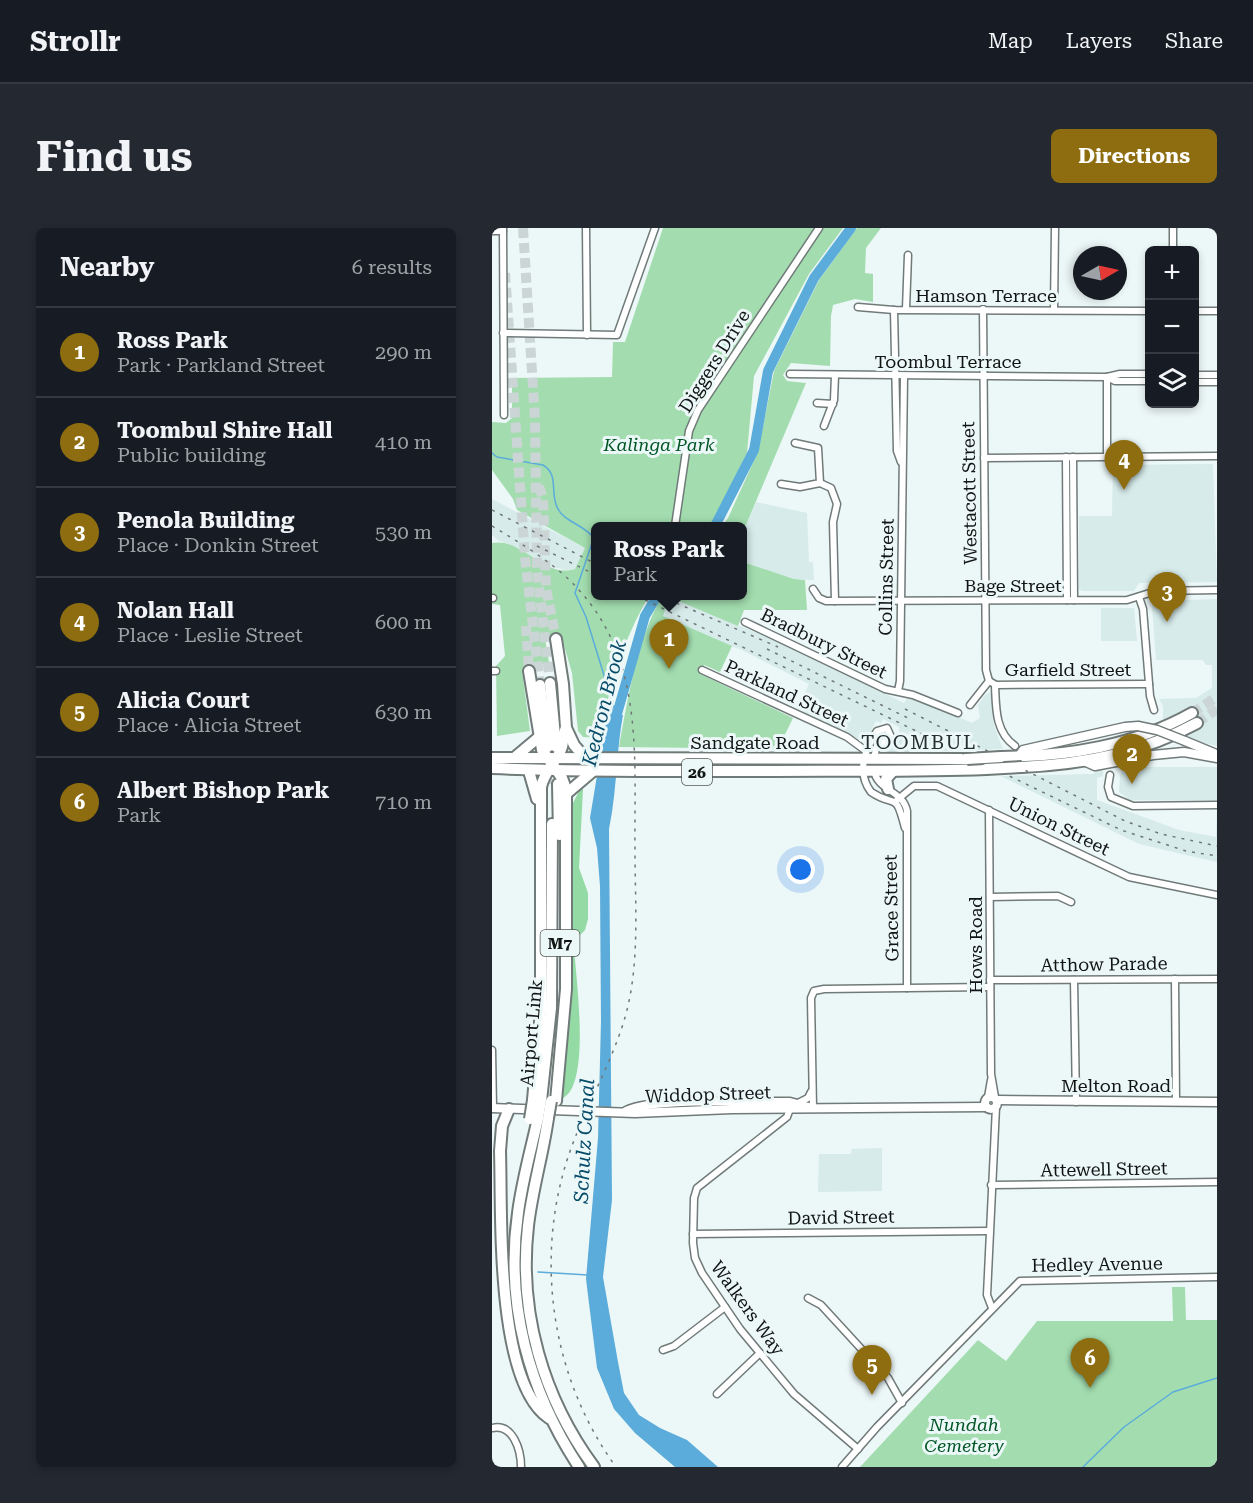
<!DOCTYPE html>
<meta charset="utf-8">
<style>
body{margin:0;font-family:"Roboto Serif",serif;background:#242831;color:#f1f3f6}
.controls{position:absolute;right:18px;top:18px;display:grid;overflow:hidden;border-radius:9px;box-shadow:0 3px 9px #0003}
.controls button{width:54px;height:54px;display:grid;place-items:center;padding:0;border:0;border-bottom:2px solid #363941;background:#171b24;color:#f1f3f6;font:30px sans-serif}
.compass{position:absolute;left:581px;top:18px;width:54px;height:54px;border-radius:50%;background:#171b24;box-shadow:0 3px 9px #0003;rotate:81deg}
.you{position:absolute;left:309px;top:642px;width:21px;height:21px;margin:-15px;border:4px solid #fff;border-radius:50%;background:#1a73e8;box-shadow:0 0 0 9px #1a73e833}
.badge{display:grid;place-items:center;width:39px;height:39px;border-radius:50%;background:#8d6d10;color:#fff;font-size:20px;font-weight:700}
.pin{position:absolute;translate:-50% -50px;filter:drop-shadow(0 2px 3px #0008)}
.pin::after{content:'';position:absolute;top:32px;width:21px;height:18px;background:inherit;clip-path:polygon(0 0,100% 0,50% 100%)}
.popup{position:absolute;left:99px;top:294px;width:156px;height:78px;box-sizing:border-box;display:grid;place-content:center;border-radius:9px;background:#171b24;filter:drop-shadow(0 2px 4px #0005);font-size:20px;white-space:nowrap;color:#9ea1a6}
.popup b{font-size:22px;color:#f1f3f6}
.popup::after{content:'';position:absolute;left:50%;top:100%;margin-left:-12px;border:12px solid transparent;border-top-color:#171b24}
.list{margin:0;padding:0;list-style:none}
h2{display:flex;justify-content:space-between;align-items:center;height:78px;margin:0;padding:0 24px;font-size:26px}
h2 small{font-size:20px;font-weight:400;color:#9ea1a6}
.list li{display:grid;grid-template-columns:39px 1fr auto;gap:18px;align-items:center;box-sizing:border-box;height:90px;padding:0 24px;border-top:2px solid #363941}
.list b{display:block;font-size:22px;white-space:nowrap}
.list p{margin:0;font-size:20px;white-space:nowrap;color:#9ea1a6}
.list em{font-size:20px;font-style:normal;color:#9ea1a6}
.icon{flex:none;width:33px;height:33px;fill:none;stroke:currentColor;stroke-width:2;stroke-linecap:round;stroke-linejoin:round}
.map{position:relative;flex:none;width:725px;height:1239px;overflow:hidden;border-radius:9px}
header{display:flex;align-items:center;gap:36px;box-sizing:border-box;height:84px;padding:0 30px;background:#171b24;border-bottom:2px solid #363941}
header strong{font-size:28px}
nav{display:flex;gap:33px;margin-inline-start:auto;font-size:21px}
.intro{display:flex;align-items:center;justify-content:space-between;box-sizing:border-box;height:144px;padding:0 36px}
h1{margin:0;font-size:42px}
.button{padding:15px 27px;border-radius:9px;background:#8d6d10;color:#fff;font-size:21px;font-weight:700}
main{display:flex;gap:36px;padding:0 36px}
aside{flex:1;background:#171b24;border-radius:9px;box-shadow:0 3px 9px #0003}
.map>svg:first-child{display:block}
.built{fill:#d6ebea}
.green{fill:#a3ddaf}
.forest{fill:#94daa4}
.water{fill:#5bacda}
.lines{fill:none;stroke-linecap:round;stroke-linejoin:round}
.stream{stroke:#5bacda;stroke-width:1.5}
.river{stroke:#5bacda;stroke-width:10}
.highway-tunnel{stroke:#cbd5d5;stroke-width:10;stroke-dasharray:10 5;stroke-linecap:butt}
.street-casing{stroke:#707a79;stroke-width:9}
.secondary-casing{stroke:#707a79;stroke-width:11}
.highway-casing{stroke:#707a79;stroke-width:14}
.street{stroke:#fff;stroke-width:6}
.secondary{stroke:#fff;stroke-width:8}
.highway{stroke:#fff;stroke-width:10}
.rail{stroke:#707777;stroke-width:1.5;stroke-dasharray:3 6;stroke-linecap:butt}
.secondary-bridge-casing{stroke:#707a79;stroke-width:11;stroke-linecap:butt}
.highway-bridge-casing{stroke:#707a79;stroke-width:14;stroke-linecap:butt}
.secondary-bridge{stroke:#fff;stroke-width:8}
.highway-bridge{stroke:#fff;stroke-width:10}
.labels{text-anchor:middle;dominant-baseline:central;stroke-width:6;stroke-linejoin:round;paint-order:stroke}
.shield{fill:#ecf7f7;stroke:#535958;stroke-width:1.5}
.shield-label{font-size:16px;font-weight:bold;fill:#111514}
.street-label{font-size:18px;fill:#111514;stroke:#ecf7f7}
.park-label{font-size:18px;font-style:italic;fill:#025626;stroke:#ecf7f7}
.water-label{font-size:20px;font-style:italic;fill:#074b6a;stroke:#ecf7f7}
.neighbourhood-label{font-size:20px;letter-spacing:1.5px;fill:#262f2f;stroke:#ecf7f7}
</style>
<header>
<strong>Strollr</strong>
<nav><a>Map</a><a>Layers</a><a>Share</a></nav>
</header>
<div class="intro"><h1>Find us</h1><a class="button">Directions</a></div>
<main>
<aside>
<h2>Nearby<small>6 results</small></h2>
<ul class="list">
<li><span class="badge">1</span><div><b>Ross Park</b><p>Park · Parkland Street</p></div><em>290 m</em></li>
<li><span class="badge">2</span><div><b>Toombul Shire Hall</b><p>Public building</p></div><em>410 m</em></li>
<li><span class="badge">3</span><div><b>Penola Building</b><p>Place · Donkin Street</p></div><em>530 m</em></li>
<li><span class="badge">4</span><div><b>Nolan Hall</b><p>Place · Leslie Street</p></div><em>600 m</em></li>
<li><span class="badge">5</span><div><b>Alicia Court</b><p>Place · Alicia Street</p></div><em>630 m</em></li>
<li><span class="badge">6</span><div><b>Albert Bishop Park</b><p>Park</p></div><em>710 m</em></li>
</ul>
</aside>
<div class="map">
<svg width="725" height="1239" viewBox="0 0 725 1239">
<rect width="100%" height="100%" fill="#ecf7f7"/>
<g class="built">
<polygon points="721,236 725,354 647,355 642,363 590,363 587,361 587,288 620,288 621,237"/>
<polygon points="0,271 93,320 83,341 77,343 54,337 27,320 7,313 0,307"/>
<polygon points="264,274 315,285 317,334 321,334 322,352 302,351 251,334 251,304"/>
<polygon points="177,369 297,418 412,475 417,467 480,495 488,490 486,477 493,467 499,464 502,498 511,521 388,525 389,521 401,520 407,508 407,499 391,491 389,495 384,493 376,509 369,512 311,484 310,472 317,456 248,421 224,413 170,388"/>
<polygon points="725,371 725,518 693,510 710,500 698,479 671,492 671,478 667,471 704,470 720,460 720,437 714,437 711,432 664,432 660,377 663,373"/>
<polygon points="609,380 642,380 645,413 609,413"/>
<polygon points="634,539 725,539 725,573 638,572 627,564 628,547"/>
<polygon points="605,543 611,543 611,548 605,550 605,572 687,602 724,609 725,580 725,634 647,616 509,548 601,546"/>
<polygon points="390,920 390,963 326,964 327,926 359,926 360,921"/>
</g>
<g class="green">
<path d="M171,0h180l-34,46 -55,102 -7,77 -34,71 -117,2v70h53c-25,42 -42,94 -48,142l-18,-1 -5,-6 -6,-58 -11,-38 -16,4 4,23 -27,8 8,61 -33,5 -1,-70 9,-10 -5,-51 -8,-1v-61c30,-6 53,36 83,26l10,-21 -68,-38 -4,-11 -21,-29v-48l14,1 6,-5v-40l100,-1 1,-35h12z"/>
<polygon points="365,0 389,0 374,20 373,45 381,46 381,74 363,71 341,77 339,88 338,138 299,135 291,147 295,153 314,155 251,304 250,298 230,298 236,290 266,224 282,143 327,52"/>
<path d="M251,334l51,17 11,1 2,30h-63l-6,16 -69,-29 -6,19 69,30 -12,26 -16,-7 -4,9 93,44 -15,31 -159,-2c9,-50 18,-107 43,-151h80z"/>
<polygon points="680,1059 693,1059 694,1092 725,1092 725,1239 368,1239 486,1112 514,1133 545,1093 681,1093"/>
</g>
<path class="forest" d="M88,561h3l-4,79 9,25v26l-3,11 -9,9 -2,7c1,26 19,145 -14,153l11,-123 1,-171z"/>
<path class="water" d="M117,475l7,11 7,1c-7,38 -6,76 -14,114l3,371 -9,77 15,85 6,31 15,22 21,13 27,12 31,27h-43l-40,-34 -21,-24 -17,-41 -11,-89 12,-141 3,-117 -1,-135 -3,-38 -7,-30z"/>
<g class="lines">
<g class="stream">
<path d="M0,225l5,4 46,8c17,10 6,29 15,44 6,12 25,16 34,27v7l-17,50 11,24 30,97"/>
<polyline points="46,1044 96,1047"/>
<polyline points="591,1239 632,1199 681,1164 725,1150"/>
</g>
<g class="river">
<polyline points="223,298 262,222 276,143 322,50 359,0"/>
<polyline points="121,500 153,388 165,368"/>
</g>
<g class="highway-tunnel">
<polyline points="31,0 43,192 45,341 58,455"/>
<polyline points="13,45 33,330 48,457"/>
<polyline points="47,258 51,271 54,360 64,411"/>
<polyline points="34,398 37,443"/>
<polyline points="700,485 725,469"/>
<polyline points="705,495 725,481"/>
<polyline points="57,536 59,556"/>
</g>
<g class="street-casing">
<g id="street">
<polyline points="11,0 12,187"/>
<polyline points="94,0 95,107"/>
<polyline points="0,3 11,3"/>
<polyline points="681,22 681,0"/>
<polyline points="366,79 402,82 658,83"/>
<polyline points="414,81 416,27"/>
<polyline points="491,81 494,442 497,453"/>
<polyline points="402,82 405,223 409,234"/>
<polyline points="562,82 563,0"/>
<polyline points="702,83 725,83"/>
<polyline points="11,105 125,107 163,0"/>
<polyline points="298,146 615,149 628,146 658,146"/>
<polyline points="702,147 725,147"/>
<polyline points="615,149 615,229"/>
<polyline points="615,149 623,153 658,153"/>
<polyline points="702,154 725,154"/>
<polyline points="325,175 341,176"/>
<polyline points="332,198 342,172 343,147"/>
<polyline points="574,229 575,372"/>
<polyline points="581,229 582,372"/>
<polyline points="492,230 725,228"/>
<polyline points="328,255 339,260 345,276 341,294 343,373"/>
<polyline points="289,256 308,259 328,255 326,220 303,215"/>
<polyline points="183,298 197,203 206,182 327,0"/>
<polyline points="321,361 327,370 334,373 635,372 664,363 725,362"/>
<polyline points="647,369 651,381 658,468 662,482"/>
<polyline points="0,370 1,370"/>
<polyline points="253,394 393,461 421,467 466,485"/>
<polyline points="210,442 355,509 374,523"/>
<polyline points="0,443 4,443"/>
<polyline points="497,453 504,457 657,456"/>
<path d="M503,457c1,23 0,47 20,61"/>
<polyline points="406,463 408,453 412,148"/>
<polyline points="478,477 497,453"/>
<path d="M382,532l2,-12 15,-11 -4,-9 -10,3c-12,18 -21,41 -6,61 25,17 24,-3 34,36"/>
<path d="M382,542c3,21 29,20 33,41v177"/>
<polyline points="618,547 616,559 619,569 641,578 725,577"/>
<polyline points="405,572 422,558 445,558 637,649 725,667"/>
<polyline points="497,582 499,846 503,869"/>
<polyline points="498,669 566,668 579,674"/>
<polyline points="683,751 684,873"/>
<polyline points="498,752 725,751"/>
<polyline points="582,752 584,874"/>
<polyline points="0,822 1,880"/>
<polyline points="496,869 499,852"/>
<polyline points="306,875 316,870 319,864"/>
<polyline points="299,878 295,889 205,960 202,970 201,1015 203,1030 210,1045 248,1101 302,1166 366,1221"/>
<polyline points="321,880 319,770 322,763 332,761 498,759"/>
<polyline points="499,957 725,954"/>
<polyline points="201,1006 497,1003"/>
<polyline points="316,1070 329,1077 396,1150 410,1175"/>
<polyline points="500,1080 495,1067 504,879"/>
<polyline points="171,1122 182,1118 233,1079"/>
<polyline points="225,1166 268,1125"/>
<path d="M0,1200c21,-5 29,22 29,39"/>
<polyline points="350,1239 385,1199 528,1053 725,1049"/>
</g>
</g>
<g class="secondary-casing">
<g id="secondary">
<polyline points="693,513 722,525"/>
<polyline points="526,529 531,522 633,499 646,498"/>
<polyline points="592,533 603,538 661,527 692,524 725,530"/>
<circle cx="499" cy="875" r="6"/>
<polyline points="505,872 725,874"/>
<polyline points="0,880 143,885 240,881 494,879"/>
<path d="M134,883c26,-14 130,-9 164,-9l19,5"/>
</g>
</g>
<g class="highway-casing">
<g id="highway">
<polyline points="64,411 71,456 74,500 82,517 95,532"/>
<polyline points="37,443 50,522 70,550 74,561 74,761 64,873"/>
<polyline points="58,455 64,519"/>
<polyline points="48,457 56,519"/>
<path d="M509,529c68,-1 132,-11 191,-44"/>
<polyline points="0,530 475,531"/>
<polyline points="22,530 47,509"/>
<path d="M530,539c62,-3 120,-14 175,-44"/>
<path d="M0,540c90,4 180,3 270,3 74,-1 149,1 224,-2"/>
<polyline points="37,543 45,571"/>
<polyline points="66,556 67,607"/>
<polyline points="396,561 394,551 401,543"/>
<polyline points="74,566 101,543"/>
<path d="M41,872l8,-89v-224c3,-16 16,-25 21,-40 2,-7 0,-12 4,-19"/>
<polyline points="49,873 59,780 60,596"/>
<path d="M17,881l-7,17 -2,25c2,61 -5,231 49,267"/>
<path d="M46,890c-7,32 -16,63 -20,95 -13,91 11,178 61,254"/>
<path d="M56,890c-5,36 -16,72 -20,108 -10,86 15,172 66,241"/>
</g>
</g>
<use href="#street" class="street"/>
<use href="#secondary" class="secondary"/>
<use href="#highway" class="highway"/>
<g class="rail">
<polyline points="0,282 104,336"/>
<path d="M0,298c25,15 50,30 72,49 82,74 70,175 71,275 0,54 5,111 -9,164 -14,50 -42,95 -58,143 -34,104 -16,222 48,310"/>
<polyline points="45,318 104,347"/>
<polyline points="145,368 629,602 694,623 725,628"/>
<polyline points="168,368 286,419"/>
<polyline points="275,421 418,491"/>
<polyline points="413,481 633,593 669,606 725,618"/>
</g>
<g class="secondary-bridge-casing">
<polyline id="secondary-bridge" points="646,498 665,502 693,513"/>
</g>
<g class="highway-bridge-casing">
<g id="highway-bridge">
<polyline points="475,531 509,529"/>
<polyline points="494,541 530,539"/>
<polyline points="46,890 49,873"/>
<polyline points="56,890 59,873"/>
<polyline points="38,891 41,872"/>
</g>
</g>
<use href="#secondary-bridge" class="secondary-bridge"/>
<use href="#highway-bridge" class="highway-bridge"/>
</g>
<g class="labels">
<g class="shield">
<rect x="190" y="531" width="30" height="26" rx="4.5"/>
<rect x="48.5" y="702" width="39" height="26" rx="4.5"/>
</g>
<g class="shield-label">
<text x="205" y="544">26</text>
<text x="68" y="715">M7</text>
</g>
<g class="street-label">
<text x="494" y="67">Hamson Terrace</text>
<text transform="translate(222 133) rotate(-58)">Diggers Drive</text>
<text x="456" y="133">Toombul Terrace</text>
<text transform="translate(477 265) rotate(-91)">Westacott Street</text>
<text transform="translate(394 349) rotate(-89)">Collins Street</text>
<text x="521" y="357">Bage Street</text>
<text transform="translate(332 415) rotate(26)">Bradbury Street</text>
<text x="576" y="441">Garfield Street</text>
<text transform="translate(295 465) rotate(25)">Parkland Street</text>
<text x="263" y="514">Sandgate Road</text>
<text transform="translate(567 598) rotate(26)">Union Street</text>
<text transform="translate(399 680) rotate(-91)">Grace Street</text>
<text transform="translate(483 717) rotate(-90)">Hows Road</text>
<text transform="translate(612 736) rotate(-1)">Atthow Parade</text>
<text transform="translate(39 805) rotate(-85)">Airport Link</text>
<text x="624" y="857">Melton Road</text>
<text transform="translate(216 866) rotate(-2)">Widdop Street</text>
<text transform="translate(612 941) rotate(-1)">Attewell Street</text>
<text transform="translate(349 989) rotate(-1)">David Street</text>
<text transform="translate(605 1036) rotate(-1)">Hedley Avenue</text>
<text transform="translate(256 1080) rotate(54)">Walkers Way</text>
</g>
<g class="park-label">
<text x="167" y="216">Kalinga Park</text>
<text x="472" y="1196">Nundah<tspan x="472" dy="21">Cemetery</tspan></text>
</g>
<g class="water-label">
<text transform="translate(112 475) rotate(-76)">Kedron Brook</text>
<text transform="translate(92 913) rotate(-87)">Schulz Canal</text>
</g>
<g class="neighbourhood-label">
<text x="427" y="514">TOOMBUL</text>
</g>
</g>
</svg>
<div class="controls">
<button>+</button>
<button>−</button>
<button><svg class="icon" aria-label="layers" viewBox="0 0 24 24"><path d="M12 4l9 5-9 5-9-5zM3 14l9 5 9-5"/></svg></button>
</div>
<svg class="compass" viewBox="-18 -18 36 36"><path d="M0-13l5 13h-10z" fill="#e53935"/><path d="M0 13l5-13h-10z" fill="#9ea1a6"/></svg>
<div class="you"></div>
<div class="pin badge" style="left:177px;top:441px">1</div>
<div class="popup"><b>Ross Park</b>Park</div>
<div class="pin badge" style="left:640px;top:556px">2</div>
<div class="pin badge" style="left:675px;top:394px">3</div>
<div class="pin badge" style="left:632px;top:262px">4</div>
<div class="pin badge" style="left:380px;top:1167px">5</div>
<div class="pin badge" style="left:598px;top:1160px">6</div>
</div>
</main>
